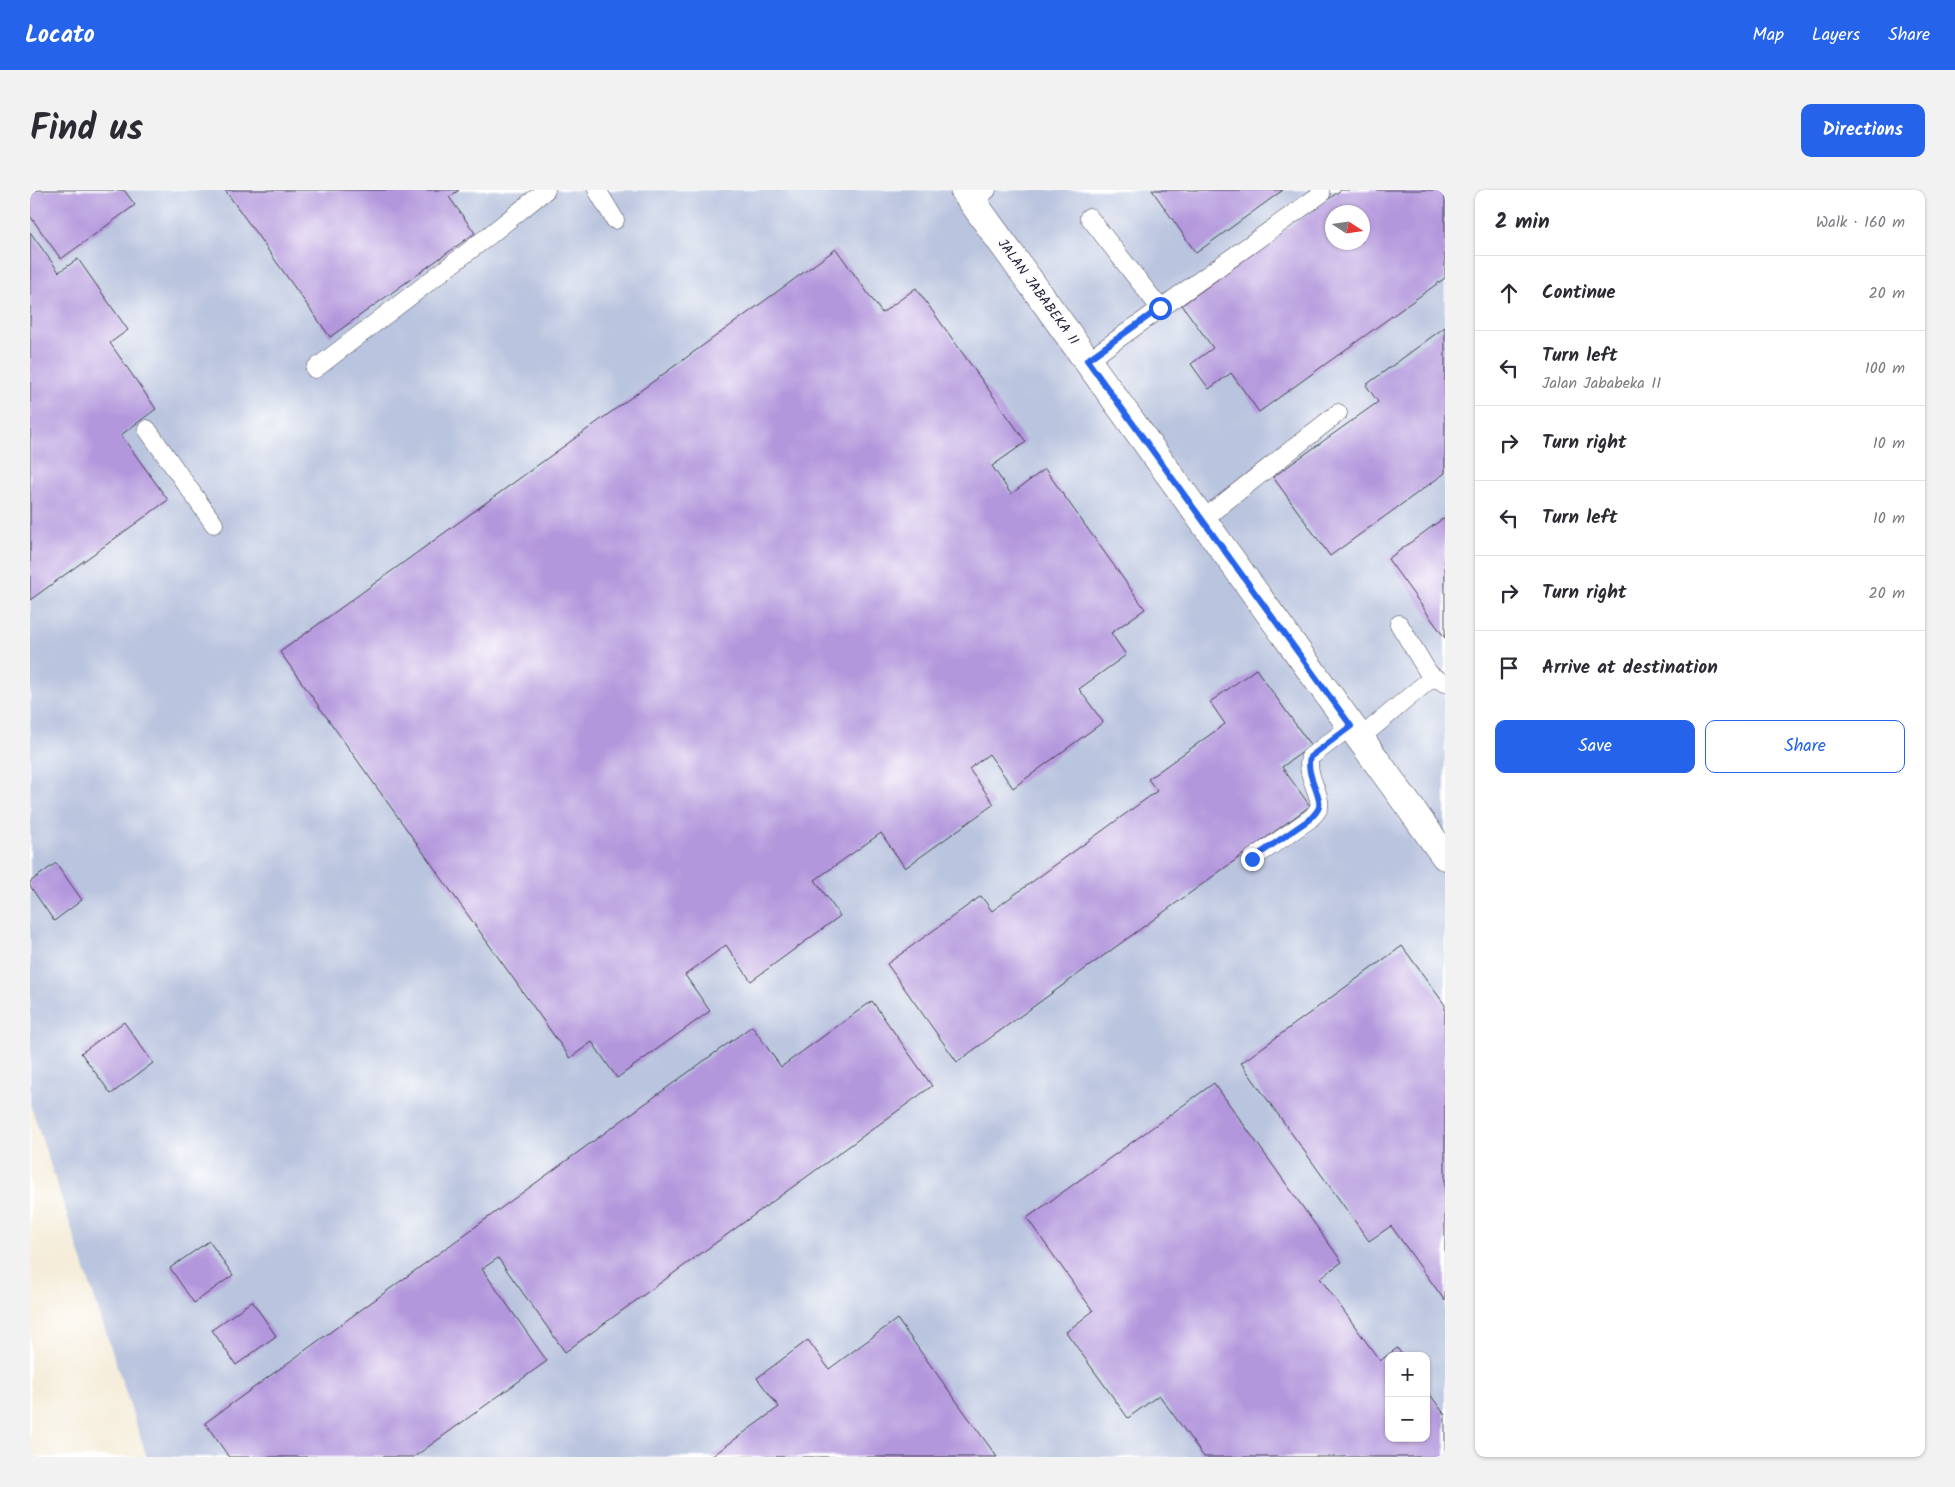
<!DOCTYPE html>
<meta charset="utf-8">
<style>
body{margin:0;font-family:Kalam,sans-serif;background:#f2f2f3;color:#2b2b33}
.controls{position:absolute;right:15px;bottom:15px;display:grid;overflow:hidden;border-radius:10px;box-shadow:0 1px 4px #0004}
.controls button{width:45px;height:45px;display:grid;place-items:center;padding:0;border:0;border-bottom:1px solid #e1e1e2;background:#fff;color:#2b2b33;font:25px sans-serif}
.compass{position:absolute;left:1295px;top:15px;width:45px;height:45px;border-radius:50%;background:#fff;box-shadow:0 1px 4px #0004;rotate:102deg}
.stop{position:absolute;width:15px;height:15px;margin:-11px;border:4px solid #2563eb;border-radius:50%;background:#fff}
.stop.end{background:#2563eb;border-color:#fff;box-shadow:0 1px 5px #0008}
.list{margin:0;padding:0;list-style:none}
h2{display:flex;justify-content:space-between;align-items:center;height:65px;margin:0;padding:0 20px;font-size:21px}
h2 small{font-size:16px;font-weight:400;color:#7c7c81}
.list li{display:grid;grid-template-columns:32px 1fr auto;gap:15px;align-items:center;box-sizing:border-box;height:75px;padding:0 20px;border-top:1px solid #e1e1e2}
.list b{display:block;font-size:19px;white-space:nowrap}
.list p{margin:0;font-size:16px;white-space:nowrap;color:#7c7c81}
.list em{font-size:16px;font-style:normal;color:#7c7c81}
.actions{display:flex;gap:10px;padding:15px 20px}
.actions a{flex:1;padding:11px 0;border:1px solid #2563eb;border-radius:10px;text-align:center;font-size:18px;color:#2563eb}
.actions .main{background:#2563eb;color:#fff}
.icon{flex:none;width:28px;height:28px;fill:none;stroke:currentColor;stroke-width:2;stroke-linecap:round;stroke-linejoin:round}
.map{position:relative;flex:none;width:1415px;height:1267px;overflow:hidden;border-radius:10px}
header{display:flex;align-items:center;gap:30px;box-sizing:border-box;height:70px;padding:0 25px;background:#2563eb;color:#fff}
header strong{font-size:24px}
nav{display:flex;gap:28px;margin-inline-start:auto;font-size:18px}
.intro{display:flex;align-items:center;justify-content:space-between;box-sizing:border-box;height:120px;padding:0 30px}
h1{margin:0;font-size:35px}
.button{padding:12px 22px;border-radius:10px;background:#2563eb;color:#fff;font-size:18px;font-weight:700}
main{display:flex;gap:30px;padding:0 30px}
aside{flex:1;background:#fff;border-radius:10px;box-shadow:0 1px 4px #0004}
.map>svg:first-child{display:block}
.industrial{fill:#b9c4de;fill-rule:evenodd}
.building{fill:#b397dc;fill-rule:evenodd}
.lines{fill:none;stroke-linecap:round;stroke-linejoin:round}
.service-casing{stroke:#424053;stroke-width:19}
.minor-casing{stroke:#424053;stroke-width:29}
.service{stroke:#fff;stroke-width:18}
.minor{stroke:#fff;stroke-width:28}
.route{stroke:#2563eb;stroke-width:6}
.labels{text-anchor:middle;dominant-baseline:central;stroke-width:4;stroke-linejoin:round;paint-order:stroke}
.street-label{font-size:14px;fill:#22223b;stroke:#fff}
</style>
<header>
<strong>Locato</strong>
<nav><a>Map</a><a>Layers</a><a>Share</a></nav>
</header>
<div class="intro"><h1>Find us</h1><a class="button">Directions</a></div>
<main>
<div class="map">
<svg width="1415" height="1267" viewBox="0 0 1415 1267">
<rect width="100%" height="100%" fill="#fff"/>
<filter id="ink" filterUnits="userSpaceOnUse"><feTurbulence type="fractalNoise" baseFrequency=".02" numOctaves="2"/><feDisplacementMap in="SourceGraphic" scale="10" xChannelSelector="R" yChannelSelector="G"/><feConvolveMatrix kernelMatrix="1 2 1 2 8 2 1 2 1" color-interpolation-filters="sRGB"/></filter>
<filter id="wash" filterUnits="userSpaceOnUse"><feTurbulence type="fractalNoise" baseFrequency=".0096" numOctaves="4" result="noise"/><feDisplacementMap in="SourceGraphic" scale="20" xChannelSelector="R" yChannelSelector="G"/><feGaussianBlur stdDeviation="1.12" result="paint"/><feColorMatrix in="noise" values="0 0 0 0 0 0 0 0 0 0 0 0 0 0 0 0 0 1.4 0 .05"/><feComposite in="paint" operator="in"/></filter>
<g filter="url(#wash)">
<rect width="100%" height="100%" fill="#f5edda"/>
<path class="industrial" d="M0,0h1415v1267h-1298l-117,-354zM1302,22h30v30h-30zM1359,1166h37v82h-37z"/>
<g id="blocks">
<g class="building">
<polygon points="0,0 94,0 105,15 31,69 0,26"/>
<polygon points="195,0 429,0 419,7 445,43 300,147"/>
<polygon points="1122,0 1253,0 1166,63"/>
<path d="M1311,0h104v88l-186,134 -28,-39 -22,16 -18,-25 22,-16 -31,-43zM1302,22h30v30h-30z"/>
<polygon points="0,42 29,82 48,69 98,140 80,153 126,219 91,245 138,310 0,410"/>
<polygon points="806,59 852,123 886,98 996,252 962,276 981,304 1015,279 1115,419 1081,443 1096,465 1049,499 1073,532 983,598 959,564 939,579 964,614 875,678 851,643 785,690 810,726 721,791 696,755 655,785 680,821 587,888 562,852 540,868 250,462"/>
<polygon points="1415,137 1415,283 1300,366 1243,287 1348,212 1336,195"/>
<polygon points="1415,327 1415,448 1358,369"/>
<polygon points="1226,479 1281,556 1252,577 1280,616 927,872 857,774 951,706 962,721 1127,601 1118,589 1195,534 1180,512"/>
<polygon points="26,673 52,710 24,731 0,696 0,692"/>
<polygon points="1372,756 1415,815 1415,1111 1361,1036 1339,1051 1211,873"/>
<polygon points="842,811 902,896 535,1162 468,1068 452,1079 517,1171 384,1267 199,1267 175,1233 722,836 751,877"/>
<polygon points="94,832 123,873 81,904 51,863"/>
<polygon points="1184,893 1312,1072 1290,1088 1350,1171 1367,1158 1373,1166 1359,1166 1359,1248 1396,1248 1396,1199 1415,1225 1415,1267 1174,1267 1129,1205 1098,1228 1036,1142 1063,1121 997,1028"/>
<polygon points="179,1051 203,1085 164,1113 140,1078"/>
<polygon points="222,1111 246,1146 206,1175 182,1140"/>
<polygon points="867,1129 967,1267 681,1267 749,1217 727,1188 778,1150 799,1179"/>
</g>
</g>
</g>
<g filter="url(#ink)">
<use href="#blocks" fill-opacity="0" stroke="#424053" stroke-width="1"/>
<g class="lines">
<g class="service-casing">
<g id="service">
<polyline points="567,0 585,30"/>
<polyline points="942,12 957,0"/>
<polyline points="1059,27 1130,118"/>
<polyline points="1057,171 1291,4"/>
<polyline points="285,179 456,48 516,0"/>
<polyline points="117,239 184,334"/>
<polyline points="1172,330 1308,223"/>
<polyline points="1369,434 1398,482 1403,487 1415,493"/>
<polyline points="1330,548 1403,487"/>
<path d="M1222,669l58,-40c3,-3 8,-8 9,-12 3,-12 -14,-32 -9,-50l41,-31"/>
</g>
</g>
<g class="minor-casing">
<polyline id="minor" points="934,0 1415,666"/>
</g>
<use href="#service" class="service"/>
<use href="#minor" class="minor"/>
</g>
</g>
<g class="lines" filter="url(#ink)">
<path class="route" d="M1130,118l-73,52 264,366 -41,31c-5,18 12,38 9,50 -1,4 -6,9 -9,12l-58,40"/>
</g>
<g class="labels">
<g class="street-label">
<text transform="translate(1008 102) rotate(54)">JALAN JABABEKA II</text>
</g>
</g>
</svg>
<div class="controls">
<button>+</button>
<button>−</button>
</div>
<svg class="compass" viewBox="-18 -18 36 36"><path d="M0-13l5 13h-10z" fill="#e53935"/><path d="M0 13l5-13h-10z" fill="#7c7c81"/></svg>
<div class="stop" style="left:1130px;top:118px"></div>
<div class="stop end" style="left:1222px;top:669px"></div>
</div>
<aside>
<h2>2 min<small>Walk · 160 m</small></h2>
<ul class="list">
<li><svg class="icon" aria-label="ahead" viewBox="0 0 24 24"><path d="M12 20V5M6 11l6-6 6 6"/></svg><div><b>Continue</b></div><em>20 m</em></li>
<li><svg class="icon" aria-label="left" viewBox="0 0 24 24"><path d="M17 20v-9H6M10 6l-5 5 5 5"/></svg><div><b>Turn left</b><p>Jalan Jababeka II</p></div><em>100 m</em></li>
<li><svg class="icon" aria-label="right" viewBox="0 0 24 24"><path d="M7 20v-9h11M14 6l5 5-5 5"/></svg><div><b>Turn right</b></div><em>10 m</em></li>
<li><svg class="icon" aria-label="left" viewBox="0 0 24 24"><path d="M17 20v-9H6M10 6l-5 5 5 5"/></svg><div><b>Turn left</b></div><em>10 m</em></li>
<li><svg class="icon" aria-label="right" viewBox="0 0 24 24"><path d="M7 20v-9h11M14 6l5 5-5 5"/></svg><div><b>Turn right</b></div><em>20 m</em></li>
<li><svg class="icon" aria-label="arrive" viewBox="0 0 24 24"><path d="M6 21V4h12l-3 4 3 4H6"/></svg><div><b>Arrive at destination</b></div></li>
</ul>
<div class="actions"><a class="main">Save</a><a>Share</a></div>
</aside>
</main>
